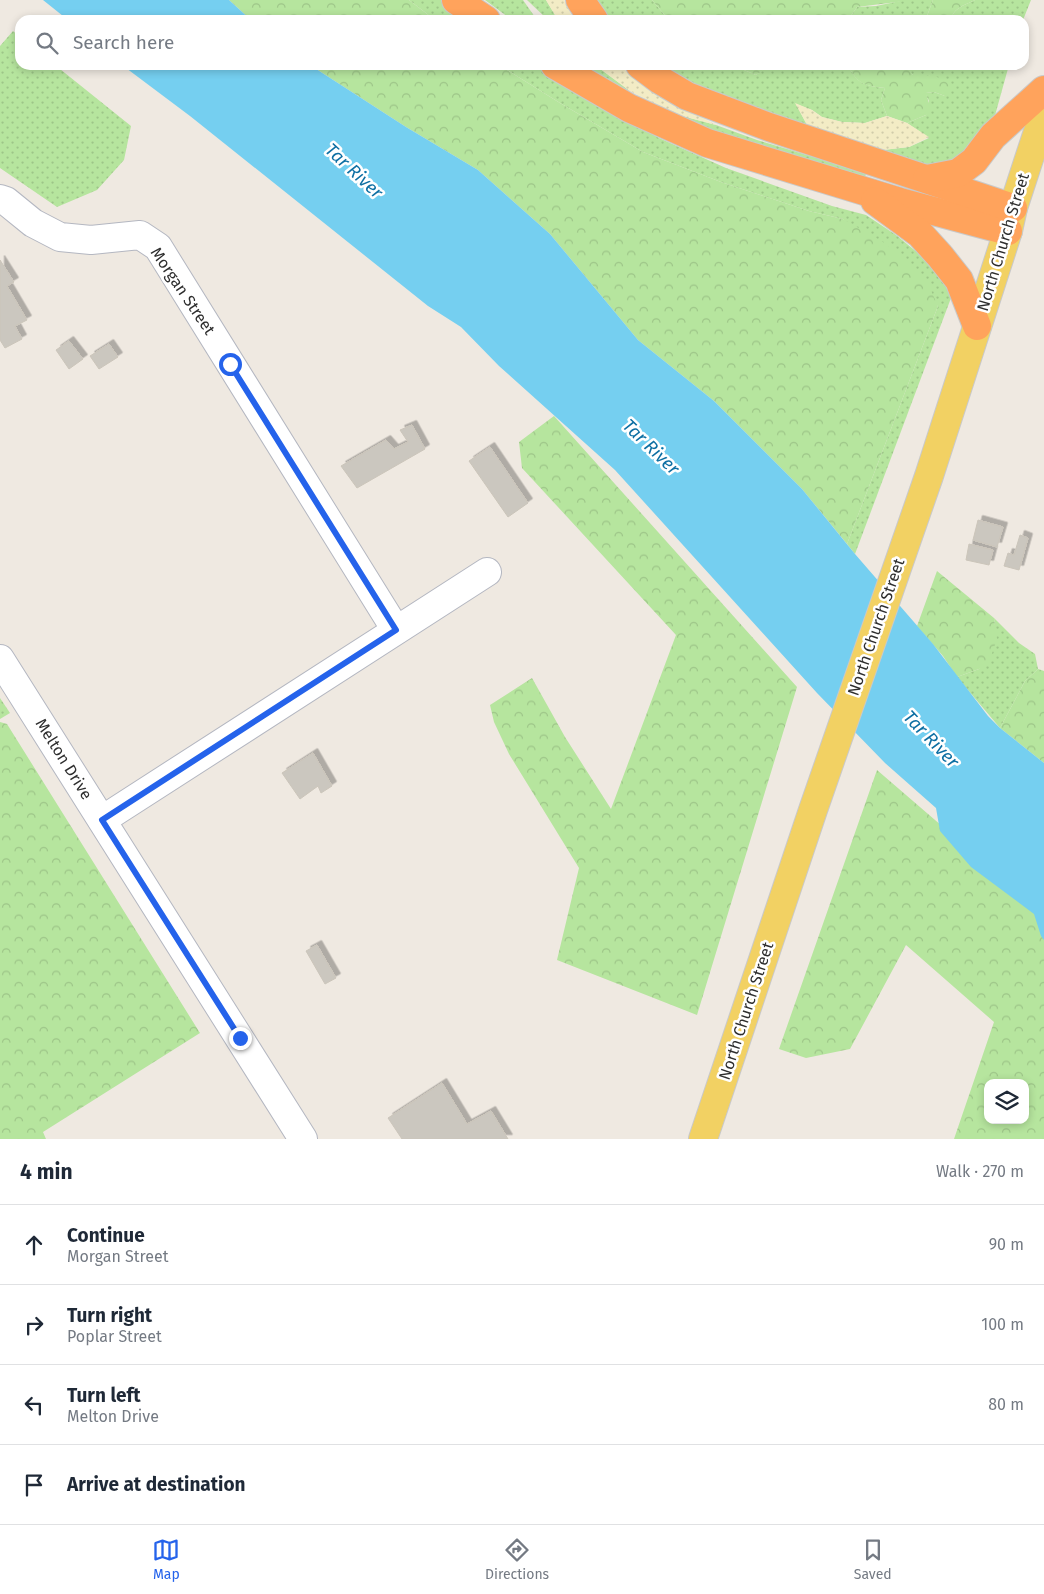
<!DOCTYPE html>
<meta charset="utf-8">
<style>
body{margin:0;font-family:"Fira Sans",sans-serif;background:#f6f6f7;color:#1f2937}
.controls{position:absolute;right:15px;bottom:15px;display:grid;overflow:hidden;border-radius:10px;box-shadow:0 2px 8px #0003}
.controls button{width:45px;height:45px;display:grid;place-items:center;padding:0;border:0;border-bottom:1px solid #e0e1e3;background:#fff;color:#1f2937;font:25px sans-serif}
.stop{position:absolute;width:15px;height:15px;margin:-11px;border:4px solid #2563eb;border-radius:50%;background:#fff}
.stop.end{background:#2563eb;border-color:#fff;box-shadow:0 1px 5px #0008}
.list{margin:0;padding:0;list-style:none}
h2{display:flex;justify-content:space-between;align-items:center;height:65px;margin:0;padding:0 20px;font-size:21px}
h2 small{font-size:16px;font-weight:400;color:#747a83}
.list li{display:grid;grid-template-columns:32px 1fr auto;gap:15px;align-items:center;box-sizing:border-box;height:80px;padding:0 20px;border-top:1px solid #e0e1e3}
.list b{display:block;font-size:19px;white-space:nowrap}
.list p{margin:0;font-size:16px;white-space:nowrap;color:#747a83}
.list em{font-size:16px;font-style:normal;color:#747a83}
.icon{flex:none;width:28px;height:28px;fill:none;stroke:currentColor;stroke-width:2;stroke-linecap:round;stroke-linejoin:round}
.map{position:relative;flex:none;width:1044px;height:1139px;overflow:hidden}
.search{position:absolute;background:#fff;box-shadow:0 2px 8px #0003;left:15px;right:15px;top:15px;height:55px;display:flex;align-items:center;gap:12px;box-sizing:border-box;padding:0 18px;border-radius:15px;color:#747a83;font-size:19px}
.sheet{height:385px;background:#fff}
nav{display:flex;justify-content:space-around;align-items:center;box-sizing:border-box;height:70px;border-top:1px solid #e0e1e3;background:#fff;font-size:14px;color:#747a83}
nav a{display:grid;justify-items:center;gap:2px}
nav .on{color:#2563eb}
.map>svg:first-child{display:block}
.grass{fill:url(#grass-dots)}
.forest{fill:url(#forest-crowns);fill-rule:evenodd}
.sand{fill:url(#sand-dots)}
.water{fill:#75cff0}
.building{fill:#cbc7bf;stroke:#cbc5ba;filter:url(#shadow)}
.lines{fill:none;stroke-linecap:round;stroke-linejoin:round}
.minor-casing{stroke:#b4b7c1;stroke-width:30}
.primary-casing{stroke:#c9c9c9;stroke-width:30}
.motorway-casing{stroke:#c9c9c9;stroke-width:30}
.minor{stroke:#fff;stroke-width:28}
.primary{stroke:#f2d163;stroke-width:28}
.motorway{stroke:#ffa35c;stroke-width:28}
.route{stroke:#2563eb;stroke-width:6}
.labels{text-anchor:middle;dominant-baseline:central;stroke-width:5;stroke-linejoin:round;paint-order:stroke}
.street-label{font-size:16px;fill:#2e2e2e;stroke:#fff}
.water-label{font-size:18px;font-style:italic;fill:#0d6fa3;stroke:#fff}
</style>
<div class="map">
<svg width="1044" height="1139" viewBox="0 0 1044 1139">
<defs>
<pattern id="grass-dots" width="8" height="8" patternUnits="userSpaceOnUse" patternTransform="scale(1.25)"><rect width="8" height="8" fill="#b6e59e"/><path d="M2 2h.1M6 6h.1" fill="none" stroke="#9dc588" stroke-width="1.8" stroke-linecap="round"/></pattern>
<pattern id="forest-crowns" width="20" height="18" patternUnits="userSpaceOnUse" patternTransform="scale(1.25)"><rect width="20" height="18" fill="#b6e59e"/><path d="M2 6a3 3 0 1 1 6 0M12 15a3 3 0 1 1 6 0" fill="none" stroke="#9dc588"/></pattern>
<pattern id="sand-dots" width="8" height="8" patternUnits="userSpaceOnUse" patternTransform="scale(1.25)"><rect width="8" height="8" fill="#f3ecc5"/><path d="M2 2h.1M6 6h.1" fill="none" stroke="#d1cbaa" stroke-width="1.8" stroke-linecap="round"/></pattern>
<filter id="shadow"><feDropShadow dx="4.5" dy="-4.5" stdDeviation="0" flood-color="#0004"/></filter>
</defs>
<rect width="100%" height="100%" fill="#efe9e1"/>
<g class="grass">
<polygon points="409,0 447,0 472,20 435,20"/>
<polygon points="485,0 523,0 537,20 512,20"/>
<polygon points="527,0 546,0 558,20 548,20"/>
<polygon points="595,0 652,0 669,20 609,20"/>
<polygon points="905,0 933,0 927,16 916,20 848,20 857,7 876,6"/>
<path d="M975,0h56l-8,20h-72c2,-12 14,-15 24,-20z"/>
<polygon points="13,31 20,37 20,65 55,65 131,126 124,160 97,190 57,207 0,168 0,46"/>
<polygon points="499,65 536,65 659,138 726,168 832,206 866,215 896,235 918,253 942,277 951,298 855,554 847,544 938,306 843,219 809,211 721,182 643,152 560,103"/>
<polygon points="580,65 595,65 630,91 614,85"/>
<path d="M657,65h75l24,10 8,-6 -6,-4h90c9,19 17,21 37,23l-4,12 6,16 -22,7 -23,-1 -20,-5 -10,-7 -16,-6 10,19v8l-82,-30z"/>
<polygon points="911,65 1009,65 994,119 988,132 948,166 921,166 874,151 909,147 929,138 907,123 926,115 929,101 925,93 934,92 945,96 929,75 913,75 906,67"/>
<polygon points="675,114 716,125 757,140 867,173 863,180 718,133"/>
<polygon points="994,618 1019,643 1035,654 1038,669 1025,681 1000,728 957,677 979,669 995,627"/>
<polygon points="0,698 10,713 0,719"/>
</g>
<g class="forest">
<polygon points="229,0 409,0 435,20 251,20"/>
<polygon points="652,0 905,0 905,1 857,7 848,20 800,20 798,19 798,20 669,20"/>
<path d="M933,0h42c-10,5 -22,8 -24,20h-35l11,-4z"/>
<polygon points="310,65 499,65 560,103 643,152 721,182 809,211 843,219 883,242 914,267 927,282 938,306 847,544 802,489 714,401 638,340 550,234 478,170 406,127"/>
<polygon points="732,65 758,65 765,69 756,75"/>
<path d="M848,65h63l-4,2 6,8h16l19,5 5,9 -8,7 -11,-4 -8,1 5,17 -5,5 -19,8 -20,-7 -6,-16 4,-12c-21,-2 -28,-4 -37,-23z"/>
<polygon points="554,416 797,687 697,1015 557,960 579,868 509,754 494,722 490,705 532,678 565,737 611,809 676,635 522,468 519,442"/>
<polygon points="937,571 994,618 997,639 990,659 979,669 957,677 943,656 917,626"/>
<polygon points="1038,669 1044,671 1044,763 1000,728 1025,681"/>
<polygon points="0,722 7,724 200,1033 43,1132 46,1139 0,1139"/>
<path d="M877,770l151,130 16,18v221h-90l40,-117 -88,-77 -56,104 -44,9 -27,-9zM988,1083h37v37h-37z"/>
</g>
<g class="sand">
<polygon points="546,0 564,0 574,20 558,20"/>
<polygon points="595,65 619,65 647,89 716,125 675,114 630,91"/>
<polygon points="795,103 812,110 822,117 842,122 865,123 887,116 907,123 929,137 909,147 874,151 806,131 806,123"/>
</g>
<g class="water">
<polygon points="43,0 229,0 251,20 68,20"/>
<polygon points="122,65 310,65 406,127 478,170 550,234 638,340 714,401 802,489 855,554 933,644 988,716 1000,728 1044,763 1044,940 1041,936 1034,914 971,867 940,831 936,808 885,763 817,693 615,470 499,366 461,327 428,306 190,116"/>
</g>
<g class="building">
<polygon points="0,260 14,282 7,286 27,320 15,326 22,339 5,348 0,340"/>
<polygon points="69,341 83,359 69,369 56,350"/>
<polygon points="109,344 118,357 99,369 90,356"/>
<polygon points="412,425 425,449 357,488 341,466 386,440 394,449 408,442 400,430"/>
<polygon points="490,447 528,503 508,517 469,461"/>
<polygon points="978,520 1003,527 997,547 973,540"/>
<polygon points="1020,535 1028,538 1019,570 1004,566 1008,553 1014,555"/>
<polygon points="969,544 993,550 989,565 966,560"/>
<polygon points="313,753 332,786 321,793 318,786 300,799 282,773"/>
<polygon points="317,945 336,978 325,984 306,951"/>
<polygon points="442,1083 467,1124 491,1111 508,1139 402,1139 388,1118"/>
</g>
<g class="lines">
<g class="minor-casing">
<g id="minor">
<polyline points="0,199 6,201 33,223 60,237 91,240 140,235 158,247 396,630"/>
<polyline points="0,659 303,1139"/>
<polyline points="102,820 487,572"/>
</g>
</g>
<g class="primary-casing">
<polyline id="primary" points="703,1139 813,810 929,476 1008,231 1013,208 1044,113"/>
</g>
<g class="motorway-casing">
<g id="motorway">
<polyline points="456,0 486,20"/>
<polyline points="580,0 594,20"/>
<polyline points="555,65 629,108 707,143 900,202 1008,231"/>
<polyline points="640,65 660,80 687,96 769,127 1013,208"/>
<polyline points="927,179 958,173 974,161 993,136 1044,90"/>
<polyline points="875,201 920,234 940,256 959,280 977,326"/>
</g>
</g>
<use href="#minor" class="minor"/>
<use href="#primary" class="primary"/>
<use href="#motorway" class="motorway"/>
</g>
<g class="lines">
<polyline class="route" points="230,364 396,630 102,820 240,1038"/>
</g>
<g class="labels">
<g class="street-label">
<text transform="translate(1003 242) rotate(-73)">North Church Street</text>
<text transform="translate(183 291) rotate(56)">Morgan Street</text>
<text transform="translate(876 627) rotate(-71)">North Church Street</text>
<text transform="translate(64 759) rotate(58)">Melton Drive</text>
<text transform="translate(746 1011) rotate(-72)">North Church Street</text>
</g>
<g class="water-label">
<text transform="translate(354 171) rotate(43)">Tar River</text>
<text transform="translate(651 447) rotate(44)">Tar River</text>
<text transform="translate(931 739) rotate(46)">Tar River</text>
</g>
</g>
</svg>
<div class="controls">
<button><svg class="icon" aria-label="layers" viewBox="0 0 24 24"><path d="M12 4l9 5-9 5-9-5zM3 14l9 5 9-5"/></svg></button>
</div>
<div class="stop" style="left:230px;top:364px"></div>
<div class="stop end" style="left:240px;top:1038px"></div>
<div class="search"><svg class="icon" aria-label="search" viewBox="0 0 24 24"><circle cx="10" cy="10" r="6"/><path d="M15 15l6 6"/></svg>Search here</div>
</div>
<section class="sheet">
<h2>4 min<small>Walk · 270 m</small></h2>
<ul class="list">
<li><svg class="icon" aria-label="ahead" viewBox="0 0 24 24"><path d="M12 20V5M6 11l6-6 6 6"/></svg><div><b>Continue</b><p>Morgan Street</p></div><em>90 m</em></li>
<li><svg class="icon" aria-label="right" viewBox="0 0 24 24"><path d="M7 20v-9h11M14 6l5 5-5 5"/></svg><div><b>Turn right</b><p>Poplar Street</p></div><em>100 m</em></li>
<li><svg class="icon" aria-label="left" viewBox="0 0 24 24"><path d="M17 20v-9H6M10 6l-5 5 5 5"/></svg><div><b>Turn left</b><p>Melton Drive</p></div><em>80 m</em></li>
<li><svg class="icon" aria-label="arrive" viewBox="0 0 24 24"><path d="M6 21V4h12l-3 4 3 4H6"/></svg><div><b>Arrive at destination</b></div></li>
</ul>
</section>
<nav>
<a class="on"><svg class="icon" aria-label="map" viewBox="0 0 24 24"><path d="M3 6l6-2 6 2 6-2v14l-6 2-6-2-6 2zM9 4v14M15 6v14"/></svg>Map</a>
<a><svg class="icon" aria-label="directions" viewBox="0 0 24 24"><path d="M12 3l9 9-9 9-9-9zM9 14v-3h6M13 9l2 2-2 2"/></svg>Directions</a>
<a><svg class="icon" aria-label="saved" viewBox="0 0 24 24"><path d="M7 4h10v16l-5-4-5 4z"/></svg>Saved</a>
</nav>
